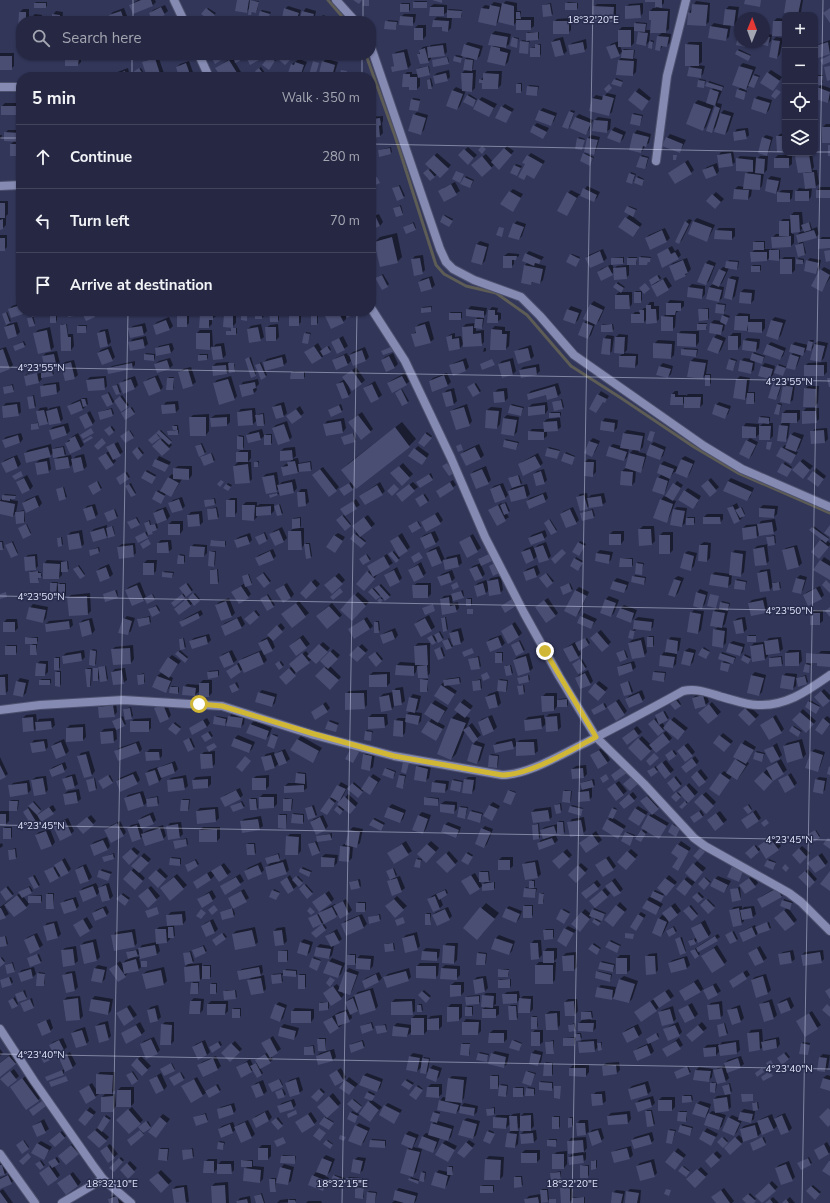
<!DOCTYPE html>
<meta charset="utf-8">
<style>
body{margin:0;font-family:"Nunito Sans",sans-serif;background:#32344e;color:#f1f3f6}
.controls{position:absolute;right:12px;top:12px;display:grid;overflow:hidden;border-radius:8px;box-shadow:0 1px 3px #0004}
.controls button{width:36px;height:36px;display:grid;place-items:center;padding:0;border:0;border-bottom:1px solid #42445c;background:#262843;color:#f1f3f6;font:20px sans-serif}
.compass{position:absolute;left:734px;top:12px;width:36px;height:36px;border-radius:50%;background:#262843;box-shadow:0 1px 3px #0004;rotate:1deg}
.stop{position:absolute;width:12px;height:12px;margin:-9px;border:3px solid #d1b736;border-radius:50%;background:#fff}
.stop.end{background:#d1b736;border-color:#fff;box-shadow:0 1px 4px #0008}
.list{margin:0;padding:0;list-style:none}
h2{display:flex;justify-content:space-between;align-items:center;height:52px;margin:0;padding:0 16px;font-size:17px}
h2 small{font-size:13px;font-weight:400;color:#a4a6b2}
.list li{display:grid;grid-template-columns:26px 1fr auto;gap:12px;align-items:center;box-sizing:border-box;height:64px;padding:0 16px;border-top:1px solid #42445c}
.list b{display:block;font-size:15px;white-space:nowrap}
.list em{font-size:13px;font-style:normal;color:#a4a6b2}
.icon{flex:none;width:22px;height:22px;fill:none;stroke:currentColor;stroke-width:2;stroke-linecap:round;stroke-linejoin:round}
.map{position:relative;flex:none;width:830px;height:1203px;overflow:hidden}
.search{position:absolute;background:#262843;box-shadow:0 1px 3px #0004;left:16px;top:16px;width:360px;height:44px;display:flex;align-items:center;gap:10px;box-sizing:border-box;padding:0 14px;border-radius:16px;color:#a4a6b2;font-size:15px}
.panel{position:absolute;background:#262843;box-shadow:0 1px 3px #0004;left:16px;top:72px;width:360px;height:244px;border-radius:16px}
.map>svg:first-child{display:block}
.shadow{fill:#0007;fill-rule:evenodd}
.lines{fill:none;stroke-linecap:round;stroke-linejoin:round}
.stream{stroke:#5d5c55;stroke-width:3}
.building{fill:#4a4e73}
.minor-casing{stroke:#4e516e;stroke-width:10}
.tertiary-casing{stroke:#4e516e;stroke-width:10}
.minor{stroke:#848ab2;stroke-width:8}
.tertiary{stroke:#848ab2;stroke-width:8}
.route{stroke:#d1b736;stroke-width:5}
.ticks{fill:none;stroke:#e0e4fa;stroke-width:1;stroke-opacity:0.45}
.ticks-label{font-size:10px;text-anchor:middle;fill:#e0e4fa;stroke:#282c4d;stroke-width:3;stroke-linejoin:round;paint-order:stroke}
</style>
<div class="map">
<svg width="830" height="1203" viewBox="0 0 830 1203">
<rect width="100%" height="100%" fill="#323659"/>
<g class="shadow">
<polygon points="138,0 155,0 156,2 153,5 133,13 130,5"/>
<polygon points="239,0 259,1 257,11 256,12 253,11 251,14 250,8 246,12"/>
<polygon points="646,0 664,0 664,3 659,8 670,9 669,29 664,33 671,34 670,42 667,46 663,45 660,50 656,49 658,36 663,32 650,32 649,42 646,45 639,32 641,31 634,30 634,43 631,46 620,46 622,51 624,49 635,50 634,57 633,58 637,59 636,72 633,75 619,60 622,57 623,51 619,55 608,48 611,44 619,41 619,30 622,27 635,27 636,22 647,23 646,30 651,30 652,19 650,11 653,8 656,8 656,1"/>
<polygon points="787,0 803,0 801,12 798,15"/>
<polygon points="415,1 427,1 427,6 426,7 414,2"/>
<polygon points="506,1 517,3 517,11 521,11 521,17 534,17 534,26 530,29 517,21 514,25 499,21 495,25 482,8 485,5 490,6 494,2 503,4"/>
<polygon points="696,1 710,3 709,22 705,25 689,13"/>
<polygon points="36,2 47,2 47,6 45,7 35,3"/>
<polygon points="568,2 578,3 578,8 577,9 566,4"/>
<polygon points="402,3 410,3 410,10 409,11 401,4"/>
<polygon points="551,3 553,14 551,15 543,5"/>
<polygon points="643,3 643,13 640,17 626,7 629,4"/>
<polygon points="434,4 447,5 447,12 443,15 430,7"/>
<polygon points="597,4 616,4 616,18 613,21 594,7"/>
<polygon points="165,5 168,11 164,14 150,14 153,10"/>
<polygon points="288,6 301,10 299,18 296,21 285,9"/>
<polygon points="729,6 739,7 737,22 734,25 731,24 729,37 725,40 709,37 711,26 714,23 724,25 726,9"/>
<polygon points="124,8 127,16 124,19 118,21 112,21 110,15 113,12"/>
<polygon points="208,8 216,13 210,20 203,14"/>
<polygon points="306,8 316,11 314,21 300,21 303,12"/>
<polygon points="23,9 29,9 29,21 21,21 21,29 19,28 20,12"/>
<polygon points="449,9 462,10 462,16 461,17 452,17 451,28 448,31 434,20 437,17 448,18 448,10"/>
<polygon points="262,10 271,12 268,19 261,11"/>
<polygon points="56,11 63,12 62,21 53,21 53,15"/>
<polygon points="35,14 42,15 42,21 32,21 32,17"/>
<polygon points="404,14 416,14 415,22 412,25 401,17"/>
<polygon points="323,15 333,19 332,21 319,21"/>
<polygon points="70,16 77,16 77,21 67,21 67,19"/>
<polygon points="571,18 571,30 568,33 554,22 557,19"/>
<polygon points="777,18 785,19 785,33 783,35 772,35 771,41 768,44 755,42 764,42 764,33 773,35 774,21"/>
<polygon points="388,20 398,21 396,29 385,28"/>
<polygon points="418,25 426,25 426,36 423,39 415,39 415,28"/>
<polygon points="495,31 511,34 509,44 504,48 511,50 508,62 505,65 492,47 494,45 492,34"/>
<polygon points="528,32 539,32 539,38 538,39 530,40 527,53 521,41 523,40 527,41 527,33"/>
<polygon points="514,37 519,38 516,47 513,38"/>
<polygon points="563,37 567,51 564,54 552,42 555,39"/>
<polygon points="776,37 783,38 780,54 777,58 770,56 773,40"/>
<polygon points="586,39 587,48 584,51 569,46 572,43"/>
<polygon points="651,40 654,41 652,47 650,42"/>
<polygon points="830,40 830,53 819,57 816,47 819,44"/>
<polygon points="468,42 483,46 480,56 477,59 474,58 473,69 471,70 476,70 475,88 472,91 466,90 460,106 457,109 447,105 453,90 456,87 463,90 462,73 466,69 465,59 468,57 463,55 461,62 455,56 456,55 462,56 465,45"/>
<polygon points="689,42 702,42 702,62 698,65 705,66 703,74 700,77 690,67 692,65 686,45"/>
<polygon points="446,43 447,52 444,55 431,56 431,59 428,62 419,54 420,52 420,50 423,47 428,46 429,47 431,45"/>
<polygon points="538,44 541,44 541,54 540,56 531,56 531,48 536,47"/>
<polygon points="407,49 411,65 408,68 392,68 395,64 393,55 396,52"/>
<polygon points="739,49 751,55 750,58 736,54"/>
<polygon points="0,53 14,53 14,66 11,69 0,69"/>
<polygon points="69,55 81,55 81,62 78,65 66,65 66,57"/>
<polygon points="235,55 240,55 241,59 235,62 241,72 235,77 222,77 216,68"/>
<polygon points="158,56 165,76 167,73 177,73 177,77 148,77 143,63 147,60"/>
<polygon points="271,56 276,60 270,67 270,57"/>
<polygon points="448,57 449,62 448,63 433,60"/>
<polygon points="299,59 307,62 301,76 300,77 293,77 292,73 289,72 292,64"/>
<polygon points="326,59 338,62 335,72 332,76 323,62"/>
<polygon points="189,61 194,75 191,77 181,77 177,67 180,64"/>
<polygon points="743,63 756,67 752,77 755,74 760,76 754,87 749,86 745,90 747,91 743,99 738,90 741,87 734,85 740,66"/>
<polygon points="429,66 430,73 420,76 420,86 417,89 410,86 404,75 407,72 412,72 412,74 418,74 417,69 418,68"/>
<polygon points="261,67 265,73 260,77 256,71"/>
<polygon points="128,68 130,77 112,77 115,73"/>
<polygon points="141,68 146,77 137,77 136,71"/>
<polygon points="449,70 450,77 447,80 434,76 437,73"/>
<polygon points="771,70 782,77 773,90 768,73"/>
<polygon points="487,71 502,71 501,85 498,88 480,80 484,77 484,74"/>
<polygon points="815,75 823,75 823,82 821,85 830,88 830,100 828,102 815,98 818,88 822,84 815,84"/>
<polygon points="431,78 433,86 431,88 428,80"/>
<polygon points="616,78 623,81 621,86 613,83"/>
<polygon points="700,79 706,80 703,87 699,80"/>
<polygon points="709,81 724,86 717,103 722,104 719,115 724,110 734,113 728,131 725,134 717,126 711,131 708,130 716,105 714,105 706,127 702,130 687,124 695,103 698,100 707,103 713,88 708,83"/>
<polygon points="519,83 522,83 522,91 520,92 517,84"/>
<polygon points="530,85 539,86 537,95 528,86"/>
<polygon points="639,88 651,98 645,106 630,100"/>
<polygon points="607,93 616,95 612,112 608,115 590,110 593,98 596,95 604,97"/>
<polygon points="469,94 477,99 474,104 468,95"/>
<polygon points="758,96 772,100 769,110 766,113 755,99"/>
<polygon points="482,97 497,104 489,116 479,100"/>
<polygon points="413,98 420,99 417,110 412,100"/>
<polygon points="5,103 21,103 21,111 17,114 2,114 2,106"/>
<polygon points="505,104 514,109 505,122 502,107"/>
<polygon points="815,105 818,105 818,121 815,124"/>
<polygon points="543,108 557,113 554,121 551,124 540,111"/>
<polygon points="571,110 575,111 569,127 563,127"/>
<polygon points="417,112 428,115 424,130 421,133 414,115"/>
<polygon points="634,113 643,115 640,125 633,114"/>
<polygon points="579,114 593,120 589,130 586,133 576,117"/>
<polygon points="383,116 383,121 382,123 383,133 380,136 371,137 371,117"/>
<polygon points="598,117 611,119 610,129 606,132 595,120"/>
<polygon points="537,123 549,128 543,138 534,126"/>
<polygon points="826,124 830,124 830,142 823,127"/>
<polygon points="615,127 626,132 623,139 620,142 612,130"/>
<polygon points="748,128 749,135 746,138 734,133 737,129"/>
<polygon points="8,130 21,130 21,155 11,144 15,140 5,133"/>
<polygon points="637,130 651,134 649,143 645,145 644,149 641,152 634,134"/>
<polygon points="785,133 785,150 777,137 780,134"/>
<polygon points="670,134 686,140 682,148 679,151 667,138"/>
<polygon points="815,134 817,141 815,143"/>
<polygon points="0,135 2,135 1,139 0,139"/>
<polygon points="591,135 600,137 596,150 593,154 588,138"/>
<polygon points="766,135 773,137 769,151 766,154 763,138"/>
<polygon points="579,137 585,139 582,149 578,139"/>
<polygon points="507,146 514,151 498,168 494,165 482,176 476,162 486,154 493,162"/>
<polygon points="391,147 392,152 390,154 379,150"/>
<polygon points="468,147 477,155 468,164 459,155"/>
<polygon points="733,151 735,162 732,165 718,156 721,152"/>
<polygon points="437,153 451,165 440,177 437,174 431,180 425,174 431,168 426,164"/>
<polygon points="531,153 545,161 534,178 528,174 524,179 528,156"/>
<polygon points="585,153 594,157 591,163 584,154"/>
<polygon points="800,153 812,153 814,167 812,170 817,170 819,184 815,187 812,187 811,197 808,200 796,192 799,188 806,189 804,174 807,171 796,157"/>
<polygon points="642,155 649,157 646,167 641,156"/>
<polygon points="778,155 792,155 792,164 788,167 775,158"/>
<polygon points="740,156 756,157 756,160 760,156 768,156 767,170 764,173 762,186 759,189 752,189 751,196 748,199 735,189 738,186 745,187 746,174 749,171 737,159"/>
<polygon points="688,160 694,170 691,173 669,173"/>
<polygon points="717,163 719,171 716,175 704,170 707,167"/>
<polygon points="516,164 522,166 518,174 511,173"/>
<polygon points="631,172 636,174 633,182 627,181"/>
<polygon points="466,176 474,180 471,186 462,183"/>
<polygon points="638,176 644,179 643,184 637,178"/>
<polygon points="771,176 781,178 779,189 776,193 766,190 768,179"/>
<polygon points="455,182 460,191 445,200 443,188"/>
<polygon points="400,185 405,196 403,197 394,188"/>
<polygon points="587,186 600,192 597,198 593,201 579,195 567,215 568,193 571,190 581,195"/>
<polygon points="820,187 830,187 830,197 817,191"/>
<polygon points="513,189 523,194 513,210 510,192"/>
<polygon points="782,190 793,190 792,198 789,201 778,193"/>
<polygon points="716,192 724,199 715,208 707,201"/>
<polygon points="0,201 8,201 8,214 6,216 6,225 3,228 0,229"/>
<polygon points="401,205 403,213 402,214 394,208"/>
<polygon points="629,206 637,209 632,216 642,224 636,233 620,226 630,214 628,207"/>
<polygon points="794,212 802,212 803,224 810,222 812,229 817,227 819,234 816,237 803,241 806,253 805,254 796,245 799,244 797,235 800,232 804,231 803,228 800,231 792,232 792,234 794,234 794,243 791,246 772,238 776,234 780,234 780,222 783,219 791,219 791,215"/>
<polygon points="379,214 383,222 380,226 371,229 371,215 372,217"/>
<polygon points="445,215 453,219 450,225 444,216"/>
<polygon points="697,218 715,225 709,237 706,240 689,233 694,221"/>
<polygon points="689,219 692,220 682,240 679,243 686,222"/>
<polygon points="517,221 526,224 522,236 519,239 514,224"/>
<polygon points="414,222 416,228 415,229 404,227"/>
<polygon points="665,228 670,238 667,241 651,249 646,238 649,235"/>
<polygon points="719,228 735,228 735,236 732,239 716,231"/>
<polygon points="397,233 402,257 397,262 375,242 380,237"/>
<polygon points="0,235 7,235 7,247 4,250 0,250"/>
<polygon points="822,237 830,237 830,247 819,240"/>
<polygon points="480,241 489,244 485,261 482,264 477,244"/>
<polygon points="756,241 765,241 765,248 764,249 770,249 770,251 771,249 780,250 780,258 779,260 770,257 767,260 751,253 756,249 754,242"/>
<polygon points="672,246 675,251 678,249 681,255 678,258 658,254"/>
<polygon points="603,249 607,258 604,261 590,267 586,258 589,255"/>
<polygon points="529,251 544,257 538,264 546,266 543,280 540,283 533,282 531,284 525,265 528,262 526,254"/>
<polygon points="508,253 519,254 519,256 514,259 514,264 511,267 504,256"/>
<polygon points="572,254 580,257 577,264 570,255"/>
<polygon points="423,255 425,270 422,273 412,260 415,256"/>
<polygon points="641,256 651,257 651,260 648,261 647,264 640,258"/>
<polygon points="624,257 624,262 623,263 612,259 613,258"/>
<polygon points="629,257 637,257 637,263 636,264 629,264 629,275 626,278 614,272 612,274 598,272 601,269 612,264 614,269 617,266 628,265 628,258"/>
<polygon points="784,257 795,257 795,270 792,273 781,260"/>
<polygon points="687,258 691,269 685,276 670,266 673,263"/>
<polygon points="799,258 804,259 804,262 803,263 797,260"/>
<polygon points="810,258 821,260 819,269 816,272 807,261"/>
<polygon points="709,260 716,263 709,281 706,284 706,263"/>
<polygon points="729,260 739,261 738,268 736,269 729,268 722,283 719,286 724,287 722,298 719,301 709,287 713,284 720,270 723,267 726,268"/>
<polygon points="371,262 375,268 371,271"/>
<polygon points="753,265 761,265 761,270 760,271 752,266"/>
<polygon points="824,267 830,270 830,278 822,290 821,270"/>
<polygon points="383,274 389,284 382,289 378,277"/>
<polygon points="659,275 661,278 658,282 666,277 672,286 657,296 652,286 657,281 651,279"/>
<polygon points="432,276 435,285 432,288 419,282 422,279"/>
<polygon points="732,276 739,277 735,296 732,299 728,279"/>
<polygon points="618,282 625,287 620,292 632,292 632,304 629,308 616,295 620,291 614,287"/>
<polygon points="692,284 705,286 705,294 702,298 688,288"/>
<polygon points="744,289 755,290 754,300 751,303 741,292"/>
<polygon points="636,291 642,291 642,300 640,302 635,292"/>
<polygon points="670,300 684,301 684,306 676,313 675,327 672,330 662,317 667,314 667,304"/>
<polygon points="594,301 605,307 599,321 595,324 591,335 588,338 584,323 587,320 591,304"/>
<polygon points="650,302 654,302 654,306 659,306 659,319 656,322 647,319 644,322 632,315 635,312 640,312 644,308 647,308 647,306"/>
<polygon points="21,303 21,311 25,311 22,313 9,310 12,306"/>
<polygon points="718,303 726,304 725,311 724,312 717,304"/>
<polygon points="432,306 431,311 422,308 423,307"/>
<polygon points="471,306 487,308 486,314 482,318 484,318 483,326 482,328 476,327 476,331 484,330 484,342 481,345 464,343 460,348 447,337 451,334 455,333 455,337 461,336 463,343 464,342 463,327 466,324 476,323 476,319 479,316 467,310"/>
<polygon points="571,306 582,310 578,320 575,323 568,310"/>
<polygon points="492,307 498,308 497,312 501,313 501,319 497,322 489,311"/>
<polygon points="709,308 709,318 708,319 699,310 701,309"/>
<polygon points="31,311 43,311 33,315 35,323 34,325 28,318 33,316"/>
<polygon points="52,311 57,311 57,320 56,322"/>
<polygon points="83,311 97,311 98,313 94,316"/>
<polygon points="180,311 189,311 189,323 186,326 178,313"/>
<polygon points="204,311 216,311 216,316 212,319 212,324 209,327 201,314"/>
<polygon points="228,311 239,311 236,311 236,323 232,327 224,314"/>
<polygon points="256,311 265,311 265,315 262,318"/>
<polygon points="270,311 279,311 279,320 278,321 271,321"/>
<polygon points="292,311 301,311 301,322 298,325 290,313"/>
<polygon points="334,311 357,311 346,317 346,319 343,322 326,316"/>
<polygon points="7,312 11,321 9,322 5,313"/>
<polygon points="451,312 462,312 462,318 460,319 450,313"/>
<polygon points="739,313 750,314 750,319 765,319 765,328 762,332 735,329 736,316"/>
<polygon points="313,314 318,314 318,323 317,324 312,315"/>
<polygon points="724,314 730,316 727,322 725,323 724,330 721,333 710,332 711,323 714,320 721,321"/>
<polygon points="169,317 173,326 170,329 154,325 157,322"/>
<polygon points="775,317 786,320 781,335 778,339 772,320"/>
<polygon points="429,321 434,339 430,342 413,334 417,331 416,327 419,324"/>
<polygon points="17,322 20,332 17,335 5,327 8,324"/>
<polygon points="145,323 147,331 144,334 131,337 129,329 133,326"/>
<polygon points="699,323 707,323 707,328 706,329 698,324"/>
<polygon points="62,324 67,324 68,334 73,334 74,346 71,350 61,325"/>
<polygon points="261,324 264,337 260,340 248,329 251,326"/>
<polygon points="278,324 279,337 276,340 266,328 270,325"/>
<polygon points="603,324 613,324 614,329 612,331 602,325"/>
<polygon points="79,325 87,325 86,331 85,332 78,326"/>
<polygon points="495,326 505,327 505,331 510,331 509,346 506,349 492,329"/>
<polygon points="50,327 54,347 51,350 39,353 35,333 38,330"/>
<polygon points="233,328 237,328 237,333 236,334 227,332 232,330"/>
<polygon points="108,329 111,342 108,345 98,333 101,330"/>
<polygon points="200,330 212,330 213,347 216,344 224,343 226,355 223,358 214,359 212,346 209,349 197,333"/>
<polygon points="681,331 699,331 699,342 696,346 678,334"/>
<polygon points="306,332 311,333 307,343 303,342"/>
<polygon points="733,333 741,333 741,345 738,349 729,337"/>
<polygon points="619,334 628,335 627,350 624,353 616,337"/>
<polygon points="717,334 726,338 721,350 718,353 714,338"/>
<polygon points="607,335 614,336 612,351 609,354 604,339"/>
<polygon points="146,336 148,344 144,347 130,342 133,339"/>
<polygon points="343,336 348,346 338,353 333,342"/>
<polygon points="747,338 760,339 759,348 756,351 744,341"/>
<polygon points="658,340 675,341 674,355 671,358 654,344"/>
<polygon points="810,340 814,340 812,346 818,341 828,343 824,358 821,361 814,347 811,350 806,349 805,352 801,355 797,366 794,369 786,367 783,375 778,366 779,364 787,367 791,355 793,353 792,345 795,342 808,345"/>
<polygon points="24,341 26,345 24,346 14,346"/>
<polygon points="771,342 786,348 783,356 780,359 768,345"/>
<polygon points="172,343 174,349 171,353 156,349 159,346"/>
<polygon points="318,343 322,350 329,346 331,350 321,358 305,352"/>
<polygon points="531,345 534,356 531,359 516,352 519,349"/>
<polygon points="111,346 115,357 112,360 98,353 101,350"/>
<polygon points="6,347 13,365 10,368 0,372 0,349"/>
<polygon points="365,347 369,357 366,360 353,364 352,360 348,364 333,361 336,358 347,353 348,356 353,352"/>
<polygon points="484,348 486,348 486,351 483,352"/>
<polygon points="684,348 698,349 697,355 696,356 682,354"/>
<polygon points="57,351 60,364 57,367 43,356 46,353"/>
<polygon points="754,352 765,356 762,363 755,361 754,370 750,373 741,361 744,358 751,359"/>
<polygon points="146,353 155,354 155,358 154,360 145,355"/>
<polygon points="393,353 398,364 394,368 382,360 385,357"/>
<polygon points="623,353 638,354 638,364 635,367 620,356"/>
<polygon points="200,354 208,354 208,358 207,359 199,355"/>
<polygon points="285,354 287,362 284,365 264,362 267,359"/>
<polygon points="251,357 256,374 255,375 246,359"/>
<polygon points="170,358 173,365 169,369 155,364 159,361"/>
<polygon points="466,358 469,367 466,370 454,374 450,366 454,363"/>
<polygon points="513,358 516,371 513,374 502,377 499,364 502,361"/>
<polygon points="694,358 708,360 706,374 711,374 711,383 709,385 706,385 706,375 702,378 688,376 691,361"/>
<polygon points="731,358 737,360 733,370 730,359"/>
<polygon points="74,360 78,375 74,378 62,365 65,362"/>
<polygon points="135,361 135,365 132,368 108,369 112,366"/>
<polygon points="229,362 229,364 235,364 235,370 234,371 230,370 226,373 213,366 216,363"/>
<polygon points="261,362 267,375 266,376 256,365"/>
<polygon points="827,362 827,372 824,375 805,366 808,363"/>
<polygon points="663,363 673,366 671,374 668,377 657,374 660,366"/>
<polygon points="765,363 775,366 773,375 770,378 762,366"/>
<polygon points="539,364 540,371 537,374 520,370 523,367"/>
<polygon points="191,367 196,382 192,385 180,372 183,369"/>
<polygon points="356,367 365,380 362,383 348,385 351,393 348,396 337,385 340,382 345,379 344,377"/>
<polygon points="40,370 27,374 27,376 53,370 54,374 41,377 42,379 39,382 25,376 28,373"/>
<polygon points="293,371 305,372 305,377 303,378 292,372"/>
<polygon points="405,373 410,381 406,384 388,383 392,380"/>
<polygon points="447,373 451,382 448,385 430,381 433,378"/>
<polygon points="158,375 163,387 160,391 145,382 148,379"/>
<polygon points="106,376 107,386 104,389 87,380 90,377"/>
<polygon points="135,376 138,385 135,388 124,392 121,383 124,380"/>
<polygon points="231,376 237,396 234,400 214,383 217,380"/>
<polygon points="740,376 750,378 748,392 755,392 755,402 753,403 748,396 745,399 737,379"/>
<polygon points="169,377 174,377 174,388 173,389 168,379"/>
<polygon points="258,379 259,384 256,387 257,390 254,393 240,386 243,382"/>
<polygon points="777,380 783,382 778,396 775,399 774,383"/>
<polygon points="375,381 382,395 378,398 364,388"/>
<polygon points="59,382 60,390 57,393 41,387 44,384"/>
<polygon points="787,382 795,384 793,400 789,403 783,385"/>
<polygon points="476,383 481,391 474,396 470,386"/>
<polygon points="558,383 561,393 558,396 546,394 528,394 531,391"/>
<polygon points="13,384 14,390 13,391 4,387"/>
<polygon points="118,384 121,392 120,393 113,387"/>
<polygon points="808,386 819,386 818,403 815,406 805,389"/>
<polygon points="454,388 457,401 454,404 447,406 444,393 447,390"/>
<polygon points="507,388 508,398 505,401 495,392 498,389"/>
<polygon points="402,389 409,401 402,405 396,393"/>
<polygon points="601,391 609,396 605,402 603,401 596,412 590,408"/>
<polygon points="675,391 678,391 678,395 686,395 686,396 688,394 703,394 703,404 700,407 685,402 683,404 672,394"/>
<polygon points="109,392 114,401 116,400 122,395 129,405 121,410 115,401 113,403 107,406 104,395"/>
<polygon points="34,395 36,406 35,407 28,398"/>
<polygon points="83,398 87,398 88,404 83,409 71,414 68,407 72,403"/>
<polygon points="562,399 564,407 563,408 553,403"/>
<polygon points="178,401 179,409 176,412 163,406 166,402"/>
<polygon points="20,402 21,412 18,415 3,406 6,403"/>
<polygon points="284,402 287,413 284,416 273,407 277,404"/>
<polygon points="547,402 548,410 545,414 529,407 532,404"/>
<polygon points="719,402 731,406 728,414 725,417 716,405"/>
<polygon points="779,403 782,404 779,414 777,404"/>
<polygon points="341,404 343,410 331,416 329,410"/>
<polygon points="467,404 472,421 469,425 451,412 454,409"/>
<polygon points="512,404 524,407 521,415 511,405"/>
<polygon points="60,406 63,419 60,422 49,421 47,423 39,425 38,428 32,424 40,422 37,412 40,408 47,407 48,410 50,408"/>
<polygon points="300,406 304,413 292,422 291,413"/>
<polygon points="132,407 135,412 134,413 123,412"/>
<polygon points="491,407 502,408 500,424 497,428 487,410"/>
<polygon points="112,408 114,414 112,415 99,412"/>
<polygon points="255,408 256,416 258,414 264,413 265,423 264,425 258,425 257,420 253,424 238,412 241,409"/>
<polygon points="806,408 819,408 819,419 816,422 803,412"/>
<polygon points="786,410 800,410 800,419 797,422 790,422 788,438 785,441 780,426 782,423 783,413"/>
<polygon points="90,411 95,421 92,425 81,417"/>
<polygon points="362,412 373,429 370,432 352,419"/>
<polygon points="551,412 561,412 561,415 558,418 560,418 561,427 557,430 547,431 547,436 543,439 529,432 532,429 545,429 544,422 547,419 558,418 557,416 550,414"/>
<polygon points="209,414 209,431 206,435 190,418 193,415"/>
<polygon points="230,414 230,422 227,425 211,418 215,415"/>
<polygon points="507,415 519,417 517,432 514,435 502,433 504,418"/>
<polygon points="761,416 770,417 770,421 768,423 773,423 773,436 770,439 760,433 756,437 743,427 746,423 759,424 759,427 764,422 760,417"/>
<polygon points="344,418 346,428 343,432 326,435 324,425 327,421"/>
<polygon points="605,418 618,420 617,428 614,431 602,422"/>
<polygon points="287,421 292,437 289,440 273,428 276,425"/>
<polygon points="402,422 416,439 409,446 344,495 342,488 351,482 342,470 349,463"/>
<polygon points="68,423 70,431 67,434 50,430 53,427"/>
<polygon points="175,425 178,425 179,432 178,434 169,432 174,430 173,426"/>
<polygon points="112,426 115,430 114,432 107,429"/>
<polygon points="827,428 828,439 825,442 811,432 815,429"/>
<polygon points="262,429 264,436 261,439 247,435 250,432"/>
<polygon points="130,430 134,436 133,437 122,435"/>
<polygon points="161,430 172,441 170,443 172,445 162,455 154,446 163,438 160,436 152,443 149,440"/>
<polygon points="627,430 645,433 643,447 638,452 647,454 650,445 654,442 666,447 663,456 659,459 647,454 643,468 640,471 636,470 635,482 632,485 622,471 626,468 630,453 634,449 629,449 627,457 624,460 610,447 613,444 621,446 624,433"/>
<polygon points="427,432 432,436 424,446 419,442"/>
<polygon points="794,432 804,435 799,448 796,451 798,452 791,463 782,448 785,445 787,446 791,435"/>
<polygon points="21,433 23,439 20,443 5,447 3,440 6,437"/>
<polygon points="78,433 84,445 80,448 66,443 73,436"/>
<polygon points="354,433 356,440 354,441 342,437"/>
<polygon points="267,434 272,434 272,443 270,444 265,435"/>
<polygon points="239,435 244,436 244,447 241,450 251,450 251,458 248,462 251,462 252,479 249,482 234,466 239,461 237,453 242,449 238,437"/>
<polygon points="593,438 600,441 595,452 592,455 585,453 590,441"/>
<polygon points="750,438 758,442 752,455 749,458 747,441"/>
<polygon points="506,439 519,442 517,447 516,449 505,440"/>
<polygon points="118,442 123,452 114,458 116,461 113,464 103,455 109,451 107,447 110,445 110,446"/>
<polygon points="202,443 206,452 200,456 196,446"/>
<polygon points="51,444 52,450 54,448 64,446 66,454 64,456 71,455 72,460 76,456 84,454 87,466 84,469 73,463 70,467 55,460 59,456 53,453 49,457 51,469 48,472 36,463 40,459 25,453 28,450"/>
<polygon points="479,444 484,455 481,458 466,465 461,455 464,451"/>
<polygon points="418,446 429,454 425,461 415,449"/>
<polygon points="139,447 144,453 138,458 133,452"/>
<polygon points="295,447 296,456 292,459 298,458 299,463 311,461 312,469 311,470 298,472 282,467 286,464 289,463 292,459 281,460 281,451 284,448"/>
<polygon points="549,447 560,450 557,458 548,448"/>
<polygon points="566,452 575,456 573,462 565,454"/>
<polygon points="212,453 215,460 214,461 203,456"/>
<polygon points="538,453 543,463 540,466 519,465 522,462"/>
<polygon points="17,455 21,464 18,467 6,472 2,463 5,460"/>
<polygon points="159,456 171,462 165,471 153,466"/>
<polygon points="685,456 695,461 690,473 687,477 674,472 670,478 666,490 663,494 658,478 662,474 658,473 661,464 664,461 678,467 681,459"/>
<polygon points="588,459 596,460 596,472 592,476 585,462"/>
<polygon points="803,459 813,466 806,474 800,462"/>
<polygon points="257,461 259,461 258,466 255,466"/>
<polygon points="785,462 792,467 788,475 779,472"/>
<polygon points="403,463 413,474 402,484 392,473"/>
<polygon points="178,466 192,466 192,475 189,479 182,479 174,492 171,495 166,493 162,501 157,492 158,490 161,492 168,478 172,474 174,476 174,469"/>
<polygon points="486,466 491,480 488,483 471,474 474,471"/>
<polygon points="323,467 339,487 336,490 316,472"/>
<polygon points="816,468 826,476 821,483 813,472"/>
<polygon points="544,469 547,480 544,483 534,474 537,471"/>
<polygon points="147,470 156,475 153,482 146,472"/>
<polygon points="127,472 130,477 120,483 119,477"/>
<polygon points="277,472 279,485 282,482 295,479 297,488 294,492 280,495 280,492 278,495 270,495 280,492 279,488 277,491 263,477 266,474"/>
<polygon points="431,473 433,478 432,479 418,481"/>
<polygon points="27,475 33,486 30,490 17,482"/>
<polygon points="519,475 522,483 519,486 527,484 530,494 527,497 509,491 513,487 511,477"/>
<polygon points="711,478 719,487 710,495 705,483"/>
<polygon points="731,478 754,488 750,497 747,500 728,481"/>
<polygon points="453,480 456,485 441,496 441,488"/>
<polygon points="98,481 102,488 93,493 91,485"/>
<polygon points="677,481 683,485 673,500 676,501 669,518 666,521 661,500 664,496 666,497"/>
<polygon points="380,482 385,491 382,494 360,496"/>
<polygon points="413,482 418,487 414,490 401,491"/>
<polygon points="131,483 136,493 135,494 127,485"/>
<polygon points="228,483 232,485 229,489 224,488"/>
<polygon points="503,483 508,495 505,498 491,489 494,486"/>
<polygon points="64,487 67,497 65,498 57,490"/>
<polygon points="688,488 701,496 696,505 685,491"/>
<polygon points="301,489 307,489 309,502 305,505 298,493"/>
<polygon points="546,492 548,498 545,501 527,501 530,498"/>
<polygon points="587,493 588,498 591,495 604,493 606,502 602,505 589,506 587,508 577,498 580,494"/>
<polygon points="5,494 16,495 15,498 11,498 11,500 18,501 16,513 13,516 0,513 0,501"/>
<polygon points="425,494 429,500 428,502 417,498"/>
<polygon points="38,495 42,503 39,507 27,512 23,503 26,500"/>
<polygon points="182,497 185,506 182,509 170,503 173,500"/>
<polygon points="215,498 216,503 215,504 205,501"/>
<polygon points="231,498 237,498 237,512 234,516 227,501"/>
<polygon points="356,499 360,505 344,515 351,524 345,529 338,520 345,514 342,509"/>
<polygon points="246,502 257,502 257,506 260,504 274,504 274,511 271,514 257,515 257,517 254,520 243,505"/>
<polygon points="506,502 510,511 506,513 509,517 497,525 490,511 501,503 502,504"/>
<polygon points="737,503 739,508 742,507 745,514 742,516 743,517 739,521 728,508"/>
<polygon points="95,504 98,514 95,517 84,510 87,506"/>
<polygon points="280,504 283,513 282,514 275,506"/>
<polygon points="763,505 778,506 777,514 774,517 760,508"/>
<polygon points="166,507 170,516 167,520 157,524 158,528 153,531 152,533 148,534 147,537 138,536 148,531 145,523 146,522 150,520 151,525 158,523 154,513 157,510"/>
<polygon points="217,507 219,517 217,518 208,509"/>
<polygon points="573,507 579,520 576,523 561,514 564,511"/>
<polygon points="677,507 687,508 685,523 682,526 673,510"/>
<polygon points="115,509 118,516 117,517 106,513"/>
<polygon points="593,509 595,516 593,517 581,513"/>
<polygon points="24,510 25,521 24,522 16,512"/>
<polygon points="202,511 203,522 200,525 189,526 188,515 191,512"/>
<polygon points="438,512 443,520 440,523 422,523"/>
<polygon points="707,514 723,514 723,519 720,523 704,517"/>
<polygon points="368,515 375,524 360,536 366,541 361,547 351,538 357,532 356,523"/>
<polygon points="137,517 140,523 139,524 128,522"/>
<polygon points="301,517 301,526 299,528 304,528 304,545 301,549 289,532 293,529 293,519 294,518"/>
<polygon points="688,517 695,517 695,523 693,524 687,524 687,518"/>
<polygon points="550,519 557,530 556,531 546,522"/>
<polygon points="775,519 777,530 773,533 759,535 756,537 743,528 746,525 759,524 761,521"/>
<polygon points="172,521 183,521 183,530 180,534 169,524"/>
<polygon points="418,521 421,526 420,527 410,525"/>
<polygon points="27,524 31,533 30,534 19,528"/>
<polygon points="107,525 107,528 113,526 115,534 114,536 109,535 106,537 91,532 94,529"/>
<polygon points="643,526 654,526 655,541 652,544 639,530"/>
<polygon points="814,526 829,538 827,540 830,543 830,545 822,554 820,541 822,539 810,530"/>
<polygon points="282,527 287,538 284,541 275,544 271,534 274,531"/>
<polygon points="82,530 84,544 81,547 68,535 71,532"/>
<polygon points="545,530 547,536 544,539 529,538 532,535"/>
<polygon points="435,531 439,540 436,543 426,548 421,538 424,535"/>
<polygon points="613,531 624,531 624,540 621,544 610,544 610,534"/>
<polygon points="265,532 268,539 259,544 256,537"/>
<polygon points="663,532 673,532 673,550 670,553 660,553 660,535"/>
<polygon points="250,533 252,540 249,543 235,540 239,537"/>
<polygon points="338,533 345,537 335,552 334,536"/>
<polygon points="402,533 410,547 407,550 391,541"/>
<polygon points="473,534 481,548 468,557 460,542"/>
<polygon points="775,535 776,543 767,545 769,561 766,564 754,549 757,546 769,544 767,537"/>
<polygon points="59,537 62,537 63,544 62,545 58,538"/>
<polygon points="161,540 171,540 172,549 168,552 158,543"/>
<polygon points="213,540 226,541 226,545 225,546 212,541"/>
<polygon points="0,541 3,541 4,548 2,549 0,549"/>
<polygon points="13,541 18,553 17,554 8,544"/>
<polygon points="580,541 586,544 580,553 574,551"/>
<polygon points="546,542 551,556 548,559 537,556 534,559 526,563 522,552 525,549 533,546 534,549 538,545"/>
<polygon points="704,542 711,543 710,558 707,561 700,545"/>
<polygon points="135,543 136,553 133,556 118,547 122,544"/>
<polygon points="306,543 310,543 312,556 310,558 305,545"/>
<polygon points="194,544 207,545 207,553 204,556 191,547"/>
<polygon points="797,545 802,563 799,566 783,551 786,548"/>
<polygon points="439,546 445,560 447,557 460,554 462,563 458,566 446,569 444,559 441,562 427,553 430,550"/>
<polygon points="99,547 100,551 99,552 90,550"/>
<polygon points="273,549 276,556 273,559 256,558 259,555"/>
<polygon points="600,550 613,552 611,560 608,563 597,553"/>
<polygon points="735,550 746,551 744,572 741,575 732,574 731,584 727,587 712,575 715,572 730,574 732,553"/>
<polygon points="211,551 216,551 215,564 214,566 210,552"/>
<polygon points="394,551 400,558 396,562 390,554"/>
<polygon points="688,551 697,553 694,566 690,570 684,554"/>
<polygon points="37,554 38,566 35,569 25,558 28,555"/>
<polygon points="180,554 185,555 185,562 183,563 179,556"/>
<polygon points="367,554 371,559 364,564 362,558"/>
<polygon points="387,554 393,563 376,574 377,575 364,590 357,583 370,570 368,566"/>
<polygon points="491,554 493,559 481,565 485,574 482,577 470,569 473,566 481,563 480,558"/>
<polygon points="576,557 583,561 580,569 575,559"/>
<polygon points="824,557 830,561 830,579 815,570"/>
<polygon points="622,558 633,558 633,565 632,566 621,559"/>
<polygon points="47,560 68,561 69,569 62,571 62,575 59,578 44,564"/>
<polygon points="147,560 157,560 156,571 153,574 144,563"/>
<polygon points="421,562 426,573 423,576 409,570"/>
<polygon points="638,562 644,563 641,574 637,563"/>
<polygon points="109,564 113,574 110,577 97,571 100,568"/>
<polygon points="79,565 85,574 84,575 75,568"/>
<polygon points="537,565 540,573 537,576 524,572 527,569"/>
<polygon points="397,567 402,578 399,581 385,575"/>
<polygon points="212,569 218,569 219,581 218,583 211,570"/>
<polygon points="770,569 772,584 774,582 780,582 781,588 779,589 773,586 770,590 758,573 761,570"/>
<polygon points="452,570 455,578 452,581 442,585 439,577 442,574"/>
<polygon points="31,571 39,571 39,572 41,572 42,576 39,577 38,582 30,572"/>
<polygon points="165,571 174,572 173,576 172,577 163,573"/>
<polygon points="264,572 271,581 264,586 258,577"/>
<polygon points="339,573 345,580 332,593 325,585"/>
<polygon points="547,573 554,581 547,586 541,578"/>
<polygon points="249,574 252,583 246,586 251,594 248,597 236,589 245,583 245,575"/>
<polygon points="635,575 646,577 645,583 643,584 632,581"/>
<polygon points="800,575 807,577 803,590 800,593 793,591 797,578"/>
<polygon points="501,576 503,590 500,593 489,590 486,593 478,596 475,586 478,583 486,580 487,582 491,578"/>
<polygon points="678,576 684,578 678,593 675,596 674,579"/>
<polygon points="617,578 629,582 627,589 623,592 614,581"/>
<polygon points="315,579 320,584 306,598 301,593"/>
<polygon points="737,579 747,581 745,589 736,581"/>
<polygon points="52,582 58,582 57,586 60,583 66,583 66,596 64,597 59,594 56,597 51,584"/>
<polygon points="140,582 146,597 153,594 155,598 154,599 145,598 143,600 126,590 129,587"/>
<polygon points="188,583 193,590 174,606 172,603 184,593 182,587"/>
<polygon points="287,583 294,594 291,598 276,590"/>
<polygon points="417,583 431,583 431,594 428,597 413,586"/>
<polygon points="570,583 573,589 572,590 562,586"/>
<polygon points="381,584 391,595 385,600 384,598 380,602 378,601 383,596 381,594 376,599 369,592 373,588 375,589"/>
<polygon points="820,586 824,595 821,598 804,595 807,592"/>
<polygon points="579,587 589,592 579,613 575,616 576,590"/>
<polygon points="700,589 708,592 705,604 701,608 697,593"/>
<polygon points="117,590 118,596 117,597 104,594"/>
<polygon points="463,590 464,596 452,600 453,603 458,602 459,608 456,611 441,599 444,596 452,595"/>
<polygon points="358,592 369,602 352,620 341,610"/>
<polygon points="90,593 91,611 88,614 70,615 68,598 71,595"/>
<polygon points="195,593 200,599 194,604 193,603 180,614 178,606"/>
<polygon points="268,594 275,605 268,609 263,598"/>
<polygon points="609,596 619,600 614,613 611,616 601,612 606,599"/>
<polygon points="766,597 768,609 765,612 749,603 752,600"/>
<polygon points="229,598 235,613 232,616 222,620 216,605 219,602"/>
<polygon points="468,598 472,598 472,604 471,605 467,599"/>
<polygon points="548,598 558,613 555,616 539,604"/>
<polygon points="299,601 309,613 292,626 286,611"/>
<polygon points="722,601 730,603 725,624 722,627 727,628 726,643 722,647 714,630 718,627 711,626 714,611 717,608 720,608"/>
<polygon points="332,603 342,615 339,618 320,613"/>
<polygon points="33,604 48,607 46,618 43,622 30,608"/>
<polygon points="157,605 160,610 159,612 151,608"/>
<polygon points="624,605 637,610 634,618 631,621 617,617 621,608"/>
<polygon points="201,610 203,614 199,617 181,622 184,619"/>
<polygon points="256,610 260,615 250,624 246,619"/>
<polygon points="694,610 704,611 701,630 698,633 691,613"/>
<polygon points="815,610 823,610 823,621 819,624 811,613"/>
<polygon points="584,613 597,619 591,628 579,622"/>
<polygon points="429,615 435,627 431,630 415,624 418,621"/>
<polygon points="127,616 135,618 131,631 127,634 124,619"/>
<polygon points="150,616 151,622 150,623 138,619"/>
<polygon points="241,616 245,624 241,628 222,626 225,623"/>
<polygon points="367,617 373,626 370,629 349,629"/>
<polygon points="443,617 446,617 448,629 447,630 442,618"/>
<polygon points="638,617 654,619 653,627 650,630 636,628 633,638 631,630 634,630 634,620"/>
<polygon points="745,617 747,629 744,632 737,633 734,621 738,618"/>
<polygon points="92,618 95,630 92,634 80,623 83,620"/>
<polygon points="7,619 17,619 18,628 15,631 4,622"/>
<polygon points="72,619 73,625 70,628 46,624 49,621"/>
<polygon points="376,621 379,621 380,630 378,632 375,623"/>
<polygon points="515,622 522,633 519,636 502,631"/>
<polygon points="281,623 285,628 272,640 275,647 272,650 264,654 267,660 264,663 243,669 231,678 227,671 240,662 243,658 262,650 259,643 262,640 270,636 268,635"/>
<polygon points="395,628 398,635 395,639 381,636 384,633"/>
<polygon points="461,628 464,640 461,643 451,647 444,641 449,638 452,645 453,644 450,633 453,630"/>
<polygon points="601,630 611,642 608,645 594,635"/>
<polygon points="440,631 444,638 438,640 432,644 430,637 433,635 434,636"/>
<polygon points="209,634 211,640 208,643 193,648 191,641 194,638"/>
<polygon points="303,635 310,644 296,654 293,643"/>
<polygon points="501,635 505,643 502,646 487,642 490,639"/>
<polygon points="749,635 756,635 756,640 755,641 748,636"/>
<polygon points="649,636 654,636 654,645 653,646 648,638"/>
<polygon points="27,637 38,637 38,641 35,644 37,644 37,652 36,654 31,646 34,643 26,638"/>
<polygon points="644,637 647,652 644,656 629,643 632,640"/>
<polygon points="671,637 681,638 679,650 675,654 677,654 676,664 673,667 661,656 664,652 666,653 668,640"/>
<polygon points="781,637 783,649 779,652 768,653 768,656 765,659 753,661 751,646 754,643 765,642 769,638"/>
<polygon points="181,638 184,638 186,647 184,648 180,639"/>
<polygon points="587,638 590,643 579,650 581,654 578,657 564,649 575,642 576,644"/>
<polygon points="520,640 525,650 517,654 514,644"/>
<polygon points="733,641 745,644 743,652 740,655 729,644"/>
<polygon points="323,642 330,648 316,663 312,659 297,671 286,683 280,677 292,666 293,661 306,651 309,655"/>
<polygon points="418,643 430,643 430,673 427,677 417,667 416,672 413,675 397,665 400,662 416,663 415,646"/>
<polygon points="362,644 368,650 357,661 350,655"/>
<polygon points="7,645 17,645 17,652 16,654 6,646"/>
<polygon points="133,645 134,659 131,663 112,650 115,647"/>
<polygon points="442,647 445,656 443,657 436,650"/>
<polygon points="704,647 710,651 707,657 703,648"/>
<polygon points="689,648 696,650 693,662 690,665 685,651"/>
<polygon points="93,649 97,650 96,664 94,665 91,651"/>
<polygon points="333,649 340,655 330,666 341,677 330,689 317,676 327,666 322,661"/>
<polygon points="84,650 85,657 82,660 63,656 66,653"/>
<polygon points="180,650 188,657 185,661 177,654"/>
<polygon points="232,650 237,660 233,663 220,657 223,654"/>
<polygon points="625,650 628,657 627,658 618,653"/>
<polygon points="789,650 801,650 802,661 798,665 786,653"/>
<polygon points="821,651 830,651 830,665 818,662 807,654 809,653 819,653"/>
<polygon points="377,652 383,659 376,665 370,657"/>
<polygon points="497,652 503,652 503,660 502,662 496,653"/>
<polygon points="722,652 736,657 734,662 733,663 730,662 728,671 722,663 725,660 719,658"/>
<polygon points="529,653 533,668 530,671 519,674 514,660 517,657"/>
<polygon points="745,654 751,657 749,661 744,656"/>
<polygon points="172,655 181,661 169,676 173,678 169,688 166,691 157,676 161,673 165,675 169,658"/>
<polygon points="479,656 481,666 479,668 470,659"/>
<polygon points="782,656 783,664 781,665 770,658 771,657"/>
<polygon points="56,657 60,657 60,668 58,669 55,658"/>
<polygon points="582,659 587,667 578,673 574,663"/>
<polygon points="40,661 48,661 48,672 45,675 37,664"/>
<polygon points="281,661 284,665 279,668 278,663"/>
<polygon points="634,661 636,667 633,670 618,668 621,665"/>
<polygon points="807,663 811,664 808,672 806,664"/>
<polygon points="506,665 511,665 513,673 511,674 505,667"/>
<polygon points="106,666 108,679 106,680 100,677 98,680 94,669"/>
<polygon points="88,668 92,668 91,685 90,686 86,669"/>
<polygon points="125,668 127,680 123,683 112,672 115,669"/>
<polygon points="219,670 219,675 218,676 209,677 208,673 209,671"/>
<polygon points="588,670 593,681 590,684 576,678 579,675"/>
<polygon points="57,671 61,671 61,684 60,686 56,673"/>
<polygon points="655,671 666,672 665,679 664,681 654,672"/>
<polygon points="373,672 390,672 390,683 387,686 370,675"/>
<polygon points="755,672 766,675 762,692 759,695 748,692 752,675"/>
<polygon points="144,673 145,682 143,683 138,675"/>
<polygon points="786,673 797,674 796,686 792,689 783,676"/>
<polygon points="8,674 8,691 5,694 0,694 0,675"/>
<polygon points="529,675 530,679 529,681 520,683 519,678 520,677"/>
<polygon points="806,675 808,682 806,683 797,678"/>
<polygon points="460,677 461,682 460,683 448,685 457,691 451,700 441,685 446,679"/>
<polygon points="20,678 29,680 26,693 23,696 17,682"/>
<polygon points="42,679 51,679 51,683 49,684 40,680"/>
<polygon points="423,679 428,679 428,690 427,691 421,680"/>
<polygon points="481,679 482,688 481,689 473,681"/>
<polygon points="500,679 508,680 507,690 506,691 499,681"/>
<polygon points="203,680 212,680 212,693 209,696 200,691 195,695 183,694 184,687 187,684 200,685 200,683"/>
<polygon points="599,681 608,688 601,696 596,684"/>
<polygon points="629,681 633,691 632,693 621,684"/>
<polygon points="237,682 239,687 238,689 230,686"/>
<polygon points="520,685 524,685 525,691 524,693 520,694 519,687"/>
<polygon points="172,686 179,687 179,692 178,693 171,687"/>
<polygon points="403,687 405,701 401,704 395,705 392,709 380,697 383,694 393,692 396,688"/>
<polygon points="824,689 830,695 830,699 823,705 816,697"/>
<polygon points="262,690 277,694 275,703 272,706 259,693"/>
<polygon points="367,690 367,705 364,708 346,694 349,691"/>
<polygon points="642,690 645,698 642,701 626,700 629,696"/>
<polygon points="498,691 501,703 498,706 489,708 486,697 489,694"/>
<polygon points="546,693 557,693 557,701 559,699 568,698 568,705 567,706 557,706 554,710 543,711 543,696"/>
<polygon points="706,693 709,702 705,705 693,698 696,695"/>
<polygon points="413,694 421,696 418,709 415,712 422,713 421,721 418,724 406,721 405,733 402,736 395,721 398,718 407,718 407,714 410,711 410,698"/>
<polygon points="464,699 473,706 465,716 470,718 466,728 472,723 481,735 473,741 465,731 456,754 451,759 438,754 452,718 458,712 455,710"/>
<polygon points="619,699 627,711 624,714 608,707"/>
<polygon points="678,699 681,704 680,706 673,703"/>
<polygon points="435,700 448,708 438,722 445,726 439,736 423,732 432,718 425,714"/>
<polygon points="810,700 820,706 817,711 806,706"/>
<polygon points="166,702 171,715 168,719 156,708 159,705"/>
<polygon points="326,702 330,708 327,711 312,712"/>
<polygon points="712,702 721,712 708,723 703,710"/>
<polygon points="116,703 117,712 114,716 99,708 102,705"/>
<polygon points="605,703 607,707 595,714 594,709"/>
<polygon points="749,706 759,715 749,725 739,715"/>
<polygon points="131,707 133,716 131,718 124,709"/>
<polygon points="803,709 816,721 806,732 793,720"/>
<polygon points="665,711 669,718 662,722 665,727 674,717 688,728 681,735 665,728 663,730 652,721 657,717 657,714"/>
<polygon points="232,713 245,715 244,724 241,727 228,721 224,725 215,717 217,716 229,718"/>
<polygon points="560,713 561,727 558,730 546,724 541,728 525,720 528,717 544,715 544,719 549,714"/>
<polygon points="36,714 37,722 39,719 54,718 55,725 52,728 37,728 34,730 24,731 23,718 26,715"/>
<polygon points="372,714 387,714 388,724 384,727 369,717"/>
<polygon points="492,715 497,727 493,731 479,722 482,719"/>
<polygon points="776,715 784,729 781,732 761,725"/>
<polygon points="123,716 126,724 116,729 117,739 113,742 101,732 104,729 116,728 113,721"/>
<polygon points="827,716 830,718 830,724 825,730 824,719"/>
<polygon points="151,718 151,728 148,731 131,722 134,719"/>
<polygon points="207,718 210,723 207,727 190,728"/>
<polygon points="330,720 339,723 335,731 329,722"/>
<polygon points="254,721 272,728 269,736 265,739 248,732 251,724"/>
<polygon points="175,722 181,727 178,732 170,729"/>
<polygon points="85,724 86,737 83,740 67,728 70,725"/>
<polygon points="637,726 642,732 628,743 623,738"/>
<polygon points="794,726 802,731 799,735 793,727"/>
<polygon points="367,730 373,731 370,740 366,731"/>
<polygon points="210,731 213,736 205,741 204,735"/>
<polygon points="666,731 672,738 669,741 653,748 641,760 630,748 642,736 650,744"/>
<polygon points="723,733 733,741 727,748 714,743"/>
<polygon points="273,734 278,735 274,748 272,735"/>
<polygon points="238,735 255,742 252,749 249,752 232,745 235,738"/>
<polygon points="301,736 322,748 313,761 298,739"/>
<polygon points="191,738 195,747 189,750 186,740"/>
<polygon points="515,738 516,743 520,740 537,739 538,751 534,754 517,745 513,748 494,745 497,742"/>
<polygon points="47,739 48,747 45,750 31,744 34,740"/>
<polygon points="64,739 69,751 66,754 52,746 55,743"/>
<polygon points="802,739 806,754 803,758 784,746 787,743"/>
<polygon points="745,740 756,747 747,762 749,763 740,776 737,779 732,776 722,791 721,774 724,771 727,773 738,758 735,756"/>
<polygon points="139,741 142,749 139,753 116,751 119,748"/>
<polygon points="476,741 485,744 480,760 477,763 473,745"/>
<polygon points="688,743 695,752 692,755 681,748"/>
<polygon points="777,743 782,755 779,758 765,751"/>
<polygon points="603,747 610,760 607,763 591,755"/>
<polygon points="150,749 162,749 162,756 159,759 146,753"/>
<polygon points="285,749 290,759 286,762 279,763 274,768 263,758 266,754 274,752 275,755 278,752"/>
<polygon points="815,749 825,752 820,767 817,771 811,752"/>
<polygon points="674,750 677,754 669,760 667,754"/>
<polygon points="89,751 95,771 92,775 84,777 78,757 81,753"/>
<polygon points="215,751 215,764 212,767 201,755 204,752"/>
<polygon points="757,751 765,753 762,761 756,752"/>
<polygon points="367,752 375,753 373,767 369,770 364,755"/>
<polygon points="492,754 499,755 498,765 497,767 490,755"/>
<polygon points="695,756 699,761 696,765 686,764"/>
<polygon points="0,757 8,774 0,779"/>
<polygon points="781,759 787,770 774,779 764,789 756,781 771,765"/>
<polygon points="666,760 674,770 665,777 659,769 657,771 649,770 656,766 657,767"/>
<polygon points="175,761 178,769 175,772 161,777 162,778 159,782 146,773 149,770 158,767 159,769 162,766"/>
<polygon points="65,762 67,768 64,771 50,770 53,767"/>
<polygon points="421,764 431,766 429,778 425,781 417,767"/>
<polygon points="586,765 587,774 584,777 572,769 576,766"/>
<polygon points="387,768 396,771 394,777 385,769"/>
<polygon points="701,769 708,778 699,786 695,774"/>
<polygon points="136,771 140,780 137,783 117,781 120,778"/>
<polygon points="298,772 306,773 307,788 303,791 285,786 288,783 296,783 297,774"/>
<polygon points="791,773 797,783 794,786 780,781"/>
<polygon points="75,774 78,784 74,787 64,779 67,776"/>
<polygon points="373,774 381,779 370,794 364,790 358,797 349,789 354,782 362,789"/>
<polygon points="401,774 406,775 403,788 399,775"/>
<polygon points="110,775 113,781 112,782 101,780"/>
<polygon points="186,775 188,786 184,789 168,781 171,778"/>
<polygon points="269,775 269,786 266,789 253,779 256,776"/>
<polygon points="46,776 48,790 45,793 32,780 36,777"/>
<polygon points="211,776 211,784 208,787 193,780 196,777"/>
<polygon points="676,776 682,784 674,790 668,783"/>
<polygon points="468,777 476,777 475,789 472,793 465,780"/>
<polygon points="819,777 827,778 825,790 822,793 816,780"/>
<polygon points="95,778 97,788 96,789 87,780"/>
<polygon points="454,779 463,781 459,791 453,780"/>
<polygon points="594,779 595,785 592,787 592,797 589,800 579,792 582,789 581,783 583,782"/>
<polygon points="29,780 31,790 28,793 11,795 10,786 13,783"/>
<polygon points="436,780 449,781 448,789 445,792 433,783"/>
<polygon points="619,781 627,791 617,800 612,786"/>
<polygon points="341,782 348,786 342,798 339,801 337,800 329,811 330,799"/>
<polygon points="689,783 698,792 682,808 681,807 687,800 682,795 676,801 672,797 678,792 679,793"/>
<polygon points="240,788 243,795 240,798 221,799 225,795"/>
<polygon points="79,789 81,799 77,802 64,794 68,791"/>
<polygon points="510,790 516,792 511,804 509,791"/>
<polygon points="565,790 572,791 571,800 570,802 564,792"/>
<polygon points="143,791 146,800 149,798 158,796 159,803 157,805 148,802 144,805 129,810 125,799 128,795"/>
<polygon points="633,792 637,797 634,800 623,800"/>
<polygon points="706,792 716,802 706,813 695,802"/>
<polygon points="650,793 661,805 652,813 669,823 659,837 648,831 642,840 642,831 644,829 649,816 651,814 653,814 642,801"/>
<polygon points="263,794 277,794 277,804 274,807 260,797"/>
<polygon points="348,794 358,803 353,810 345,809 340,814 338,807"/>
<polygon points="426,797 439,798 438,803 437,805 425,798"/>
<polygon points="251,798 257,798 258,807 257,809 250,800"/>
<polygon points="285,798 293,799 292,809 291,810 284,800"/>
<polygon points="183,799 190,799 189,809 188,810 182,800"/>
<polygon points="12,800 19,800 18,809 17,810 10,801"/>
<polygon points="34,801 41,809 38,814 53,805 56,810 33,827 24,812"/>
<polygon points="242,801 245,806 243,807 231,806"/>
<polygon points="445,801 457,802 457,809 454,812 441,804"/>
<polygon points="493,802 500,806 492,819 490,805"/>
<polygon points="561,803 562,810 557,812 555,805"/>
<polygon points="392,804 406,810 403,819 400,822 389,807"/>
<polygon points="749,804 752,809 751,810 746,807"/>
<polygon points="314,805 317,815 315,816 306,808"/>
<polygon points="572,805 583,808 582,813 581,814 571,806"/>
<polygon points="461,806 468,807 465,818 460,807"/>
<polygon points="638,806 648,812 639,825 635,809"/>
<polygon points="218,807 219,818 216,821 197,811 200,808"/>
<polygon points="551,807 552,817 549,820 532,812 535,809"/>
<polygon points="614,807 617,809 612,817 626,826 618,837 608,820 611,817 609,816"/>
<polygon points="472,810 483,813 481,820 471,811"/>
<polygon points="701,810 704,815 694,822 692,816"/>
<polygon points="756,810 761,818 758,821 742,820"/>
<polygon points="0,811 9,811 9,821 6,824 0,824"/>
<polygon points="720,811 727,820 715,829 711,817"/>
<polygon points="153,812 156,820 153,823 142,828 143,833 146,831 163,825 166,836 163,839 143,836 141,838 132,841 128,829 131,825 140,823 139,820 142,817"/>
<polygon points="422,812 431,815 426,829 423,833 419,815"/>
<polygon points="294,813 304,814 304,822 302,823 293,814"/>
<polygon points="280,814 287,814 286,826 285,828 279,815"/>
<polygon points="91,815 96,821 93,824 81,823"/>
<polygon points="323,815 328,826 325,830 311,822 314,819"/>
<polygon points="261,816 263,826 259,829 241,822 244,819"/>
<polygon points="584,817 586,830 583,834 569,823 572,819"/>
<polygon points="68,818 74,831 71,834 54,826 57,823"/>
<polygon points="375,818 385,823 382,829 373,819"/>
<polygon points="120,821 126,832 123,836 105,830 108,827"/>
<polygon points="559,821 564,821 565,832 564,833 558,832 555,834 558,840 554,844 538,844 541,840 550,837 541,830 545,827 558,824"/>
<polygon points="181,822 183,834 180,837 167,827 170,823"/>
<polygon points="448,822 461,827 459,833 456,836 445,825"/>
<polygon points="539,823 540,837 539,838 533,825"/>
<polygon points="674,824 681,827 677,834 673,825"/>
<polygon points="485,826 493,829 487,844 484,847 482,829"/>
<polygon points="5,827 12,827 12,837 11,838 4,828"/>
<polygon points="203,827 220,827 220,838 217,841 200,841 200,830"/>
<polygon points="353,827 363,829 360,843 356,846 353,846 352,858 349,861 341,847 344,844 346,844 350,830"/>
<polygon points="50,829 55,842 52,846 36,835 39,832"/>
<polygon points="816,830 820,836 819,837 807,835"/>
<polygon points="596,831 602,840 586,852 580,843"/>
<polygon points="627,832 635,835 630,844 626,833"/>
<polygon points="332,833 332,838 331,839 317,841 320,851 319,852 311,843 317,841 317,837 318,836"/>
<polygon points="290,834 301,834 301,851 298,854 287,837"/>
<polygon points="774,835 781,846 778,849 761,849 751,858 747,853 756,845 758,848"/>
<polygon points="107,837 110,846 107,850 91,845 94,842"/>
<polygon points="187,838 188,844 187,845 174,842"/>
<polygon points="406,841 412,851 394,863 388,853"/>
<polygon points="431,841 439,848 426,862 418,854"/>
<polygon points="681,841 691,848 685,857 679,858 672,853"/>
<polygon points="2,843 3,846 0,848 0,844"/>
<polygon points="249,843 255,843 256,852 255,854 247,844"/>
<polygon points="802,846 810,853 800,862 793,855"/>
<polygon points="134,847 140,852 129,863 123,857"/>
<polygon points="16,848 17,857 15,858 9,850"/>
<polygon points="567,849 572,855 559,868 557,858"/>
<polygon points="631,849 638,855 626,868 619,862"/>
<polygon points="449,851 458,861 447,872 438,862"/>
<polygon points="468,852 473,855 469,862 463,860"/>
<polygon points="114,853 115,857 114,858 104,857"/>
<polygon points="144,853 151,859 139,872 145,878 135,889 124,879 134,868 132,866"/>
<polygon points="279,853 280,858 277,862 286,859 289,870 286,873 266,868 271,862 266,858"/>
<polygon points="822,853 828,862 825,865 812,860"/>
<polygon points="325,854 338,855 337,863 334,866 322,866 322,857"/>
<polygon points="609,856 616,866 613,869 597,865"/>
<polygon points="172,857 181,858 181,864 179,865 171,858"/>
<polygon points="502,857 513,857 513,866 509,869 499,860"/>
<polygon points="65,858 71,869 68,872 50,881 46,871 48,869 48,871 58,865 56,864"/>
<polygon points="418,858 422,859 419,867 417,859"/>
<polygon points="196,859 199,864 188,870 187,864"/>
<polygon points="769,859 776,862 774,868 766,866"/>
<polygon points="538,860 541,874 538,877 523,865 526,862"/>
<polygon points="697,861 706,868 694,881 695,882 688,891 684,880 687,877 693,881 694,880 686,873"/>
<polygon points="261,862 264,870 261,873 245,871 248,868"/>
<polygon points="224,863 231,872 227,875 215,875 211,879 198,887 195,882 198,879 211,871 212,872"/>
<polygon points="581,863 588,869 576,881 569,875"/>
<polygon points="86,864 92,877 89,880 81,883 76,870 79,867"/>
<polygon points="303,867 312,871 309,876 300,872"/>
<polygon points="160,868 168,876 158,886 150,878"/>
<polygon points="394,868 397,875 394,878 400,876 405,888 401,891 388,882 391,879 387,871"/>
<polygon points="102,869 112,872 108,880 98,877"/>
<polygon points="808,869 817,879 809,887 800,877"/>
<polygon points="481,871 489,871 490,880 487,882 495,882 495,888 494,889 483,885 479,889 466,878 475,873 482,885 486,881 480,872"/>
<polygon points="177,874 187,885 170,900 164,885"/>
<polygon points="240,874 244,881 225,893 221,886"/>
<polygon points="35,875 40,885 35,888 31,877"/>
<polygon points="290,875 293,880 298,876 303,881 299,885 294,882 297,886 288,893 281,882"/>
<polygon points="669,875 677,882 669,891 658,888"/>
<polygon points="753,875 758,883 755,886 740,885"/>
<polygon points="718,876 731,881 727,888 724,892 715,879"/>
<polygon points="705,877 711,882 704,888 699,884"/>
<polygon points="615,878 623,889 620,892 611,892 607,897 593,898 605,888 610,893 611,892 606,886"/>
<polygon points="360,879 361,886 360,887 350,882"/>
<polygon points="532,880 535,880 535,886 533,888 537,888 535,897 525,889 526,887 530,888"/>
<polygon points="597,880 601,885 586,898 585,890"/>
<polygon points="96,883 99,889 103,885 109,883 113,896 110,899 103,901 100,891 97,895 84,900 80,891 83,888"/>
<polygon points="306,884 313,892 307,898 300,889"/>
<polygon points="781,885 785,893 782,896 763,906 759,899 762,896"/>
<polygon points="8,886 14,894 12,895 1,892"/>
<polygon points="30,886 33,891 23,896 29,904 26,907 5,907 9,914 0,919 0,907 20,893 21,891"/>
<polygon points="151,886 160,896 148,906 142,893"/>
<polygon points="740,887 741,898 740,899 731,890"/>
<polygon points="244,889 249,898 233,908 235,914 234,916 221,912 234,907 229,898"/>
<polygon points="274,889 280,892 276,899 273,891"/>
<polygon points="446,889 448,893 440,898 443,905 440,908 433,911 428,900 432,896"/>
<polygon points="212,890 216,897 213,900 198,899"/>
<polygon points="655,890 664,894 661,900 655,898 654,899 663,904 656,914 647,900"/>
<polygon points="329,891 334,899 331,902 314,902"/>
<polygon points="699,892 704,897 698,902 694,897"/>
<polygon points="48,893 54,893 54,907 53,908 47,895"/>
<polygon points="123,893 130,898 125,904 118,899"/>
<polygon points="541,893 544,893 544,901 543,903 540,894"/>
<polygon points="42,895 42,901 41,902 29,897 30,896"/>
<polygon points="397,896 407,906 395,916 386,906"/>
<polygon points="76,897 79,906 76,909 62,904 65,900"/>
<polygon points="346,899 352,910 349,913 341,918 339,914 325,922 313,927 311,917 319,914 323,910 335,904 336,905"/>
<polygon points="708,899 715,906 708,913 701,905"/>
<polygon points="784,899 793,902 789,909 797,920 785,930 775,918 787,908 781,906"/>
<polygon points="358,902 366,902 366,910 364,911 357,904"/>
<polygon points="620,902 627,909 616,923 605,920"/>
<polygon points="486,903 499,913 482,934 464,928"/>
<polygon points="675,903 681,911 669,921 664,932 661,936 659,919 662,915 666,917 666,910"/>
<polygon points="525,905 533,905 533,915 531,917 524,906"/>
<polygon points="691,905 698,914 692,920 684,911"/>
<polygon points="106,906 109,912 106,916 93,913 96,910"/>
<polygon points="509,906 522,911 519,919 516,922 506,909"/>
<polygon points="742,906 742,909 744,907 754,906 756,914 753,917 744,919 744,921 741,924 731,910 734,907"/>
<polygon points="448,907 452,916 449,919 433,915 436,912"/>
<polygon points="594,908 606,913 602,920 592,916 583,927 572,924 585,909 591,914"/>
<polygon points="564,909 570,912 565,921 562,910"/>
<path d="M185,911l1,9 -3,4h-9l1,12 -5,1v2l-3,3 -9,1 2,8 -3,3 -18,4 2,9 -3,3 -10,3 -3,3 -14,-7 9,-8 2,3 4,-4 3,-1 -1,-6 1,-2 10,-2 3,-4 15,-3 -1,-12 3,-3 9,-1v-11l3,-3zM140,953v3l-5,2z"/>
<polygon points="641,912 646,915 636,930 638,915"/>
<polygon points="427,913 431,913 431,922 430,924 426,914"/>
<polygon points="362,914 367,924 364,927 346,935 342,925 345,921"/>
<polygon points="380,914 381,919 380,920 369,918"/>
<polygon points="87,917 93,927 89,930 74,925"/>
<polygon points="596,918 601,922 598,925 593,922"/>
<polygon points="213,919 218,929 215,932 207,936 202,926 205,923"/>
<polygon points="705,920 711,933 708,937 698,940 691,945 690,940 697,938 692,928"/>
<polygon points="57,921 61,934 58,937 48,940 44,927 47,923"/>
<polygon points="769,922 771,928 758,933 755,936 740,934 743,931 755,925 756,927"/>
<polygon points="324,924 327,928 316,937 313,933"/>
<polygon points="568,926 576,930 566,945 565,929"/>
<polygon points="674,926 677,931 670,936 668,930"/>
<polygon points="255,927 258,942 255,945 233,934 236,931"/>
<polygon points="285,927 287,941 284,944 276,945 274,931 277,928"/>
<polygon points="135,929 137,943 134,947 113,936 116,932"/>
<polygon points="337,929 342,939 332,946 334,946 332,955 329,958 317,947 320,944 331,946 326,936"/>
<polygon points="546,929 554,929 554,937 553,938 545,939 544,931"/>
<polygon points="734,931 738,939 736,940 726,935"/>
<polygon points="417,932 420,946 417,949 403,938 406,935"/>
<polygon points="37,933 43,945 39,948 25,940 28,937"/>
<polygon points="224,933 227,937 225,938 214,939"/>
<polygon points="718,934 720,937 698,951 700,954 698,956 692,951 700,945"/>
<polygon points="499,935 515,941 512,951 509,954 493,948 496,938"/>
<polygon points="6,936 8,944 6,945 0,940 1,937"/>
<polygon points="682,937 686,951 685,952 676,939"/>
<polygon points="96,939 100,957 96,961 81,945 84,942"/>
<polygon points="304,939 313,942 310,952 307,955 301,942"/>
<polygon points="534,940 541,940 542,955 539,958 531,944"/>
<polygon points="611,940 621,945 618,950 607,947"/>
<polygon points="387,943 394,943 395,949 394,950 385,945"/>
<polygon points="447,943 458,943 457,960 454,963 444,946"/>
<polygon points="594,943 601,948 598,952 590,949"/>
<polygon points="204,945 207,951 205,952 193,950"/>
<polygon points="717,945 727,961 724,964 703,956"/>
<polygon points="76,946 78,961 74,964 62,951 65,948"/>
<polygon points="760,946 767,958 763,961 749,953"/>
<polygon points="426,948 440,949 439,957 436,960 423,951"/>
<polygon points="547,948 557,948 557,958 553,962 556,962 555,980 552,983 536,965 539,962 544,962 544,952"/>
<polygon points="288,950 288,960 287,961 279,952 280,951"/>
<polygon points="793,950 795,959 791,962 779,955 783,952"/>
<polygon points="823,950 824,959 821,962 802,955 805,952"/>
<polygon points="191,951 194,961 191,964 202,963 202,967 204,965 211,965 211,977 209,978 203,977 200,980 186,981 185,967 189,963 184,954"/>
<polygon points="479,952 487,953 486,963 485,964 478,953"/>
<polygon points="576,952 577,967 574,970 563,956 566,953"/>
<polygon points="657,953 658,970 655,973 646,957 649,954"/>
<polygon points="39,954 42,961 40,962 28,959"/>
<polygon points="350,954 356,954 356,960 360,955 374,956 373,966 370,969 357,969 357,961 355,964 348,956"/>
<polygon points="620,955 630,955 630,970 626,973 617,958"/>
<polygon points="687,956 690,965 687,968 672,972 669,963 673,960"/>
<polygon points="2,957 5,961 0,966 0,959"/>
<polygon points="314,957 321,960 317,969 313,958"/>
<polygon points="332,958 345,963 341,974 337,977 329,962"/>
<polygon points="602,961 615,964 614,970 613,971 601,963"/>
<polygon points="13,962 15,970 14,971 6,965"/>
<polygon points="420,963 439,963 438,975 435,978 417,966"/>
<polygon points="98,965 107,967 105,979 102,982 93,980 95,968"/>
<polygon points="262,965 263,972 260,976 264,975 266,989 263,992 248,981 253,976 238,972 242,969"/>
<polygon points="445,965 460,966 460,975 456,979 442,968"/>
<polygon points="34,967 36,974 33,977 21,981 19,973 22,970"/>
<polygon points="164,967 167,981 164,984 143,974 147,971"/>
<polygon points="349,968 359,972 352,991 349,994 342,991 344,995 341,998 324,993 337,984 340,988 346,971"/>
<polygon points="409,968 411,977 408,980 385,977 388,974"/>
<polygon points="286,969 297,970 297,974 296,975 282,975 283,981 282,982 272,976 273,974 284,973"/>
<polygon points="500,969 509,969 509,975 508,976 499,970"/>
<polygon points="747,970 750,975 734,986 730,981"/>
<polygon points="75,971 78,987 75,990 66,992 64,975 67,972"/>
<polygon points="598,971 612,974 611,979 609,981 597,972"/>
<polygon points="39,972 45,973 45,983 44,985 38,974"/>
<polygon points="379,972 382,978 379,981 366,987 363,981 366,978"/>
<polygon points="300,974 306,974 306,987 304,988 299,988 299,975"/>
<polygon points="766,974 771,990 768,993 757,997 752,980 755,977"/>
<polygon points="486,976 488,988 485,991 474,980 477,977"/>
<polygon points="624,976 638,981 632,999 629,1002 613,997 611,999 598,988 601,985 616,987 615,991 617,992 620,979"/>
<polygon points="11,977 13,982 11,984 2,980"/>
<polygon points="500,979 511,979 511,986 510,987 499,980"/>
<polygon points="698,979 704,990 716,983 721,991 708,999 703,989 700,992 680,991"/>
<polygon points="193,982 199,982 198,992 197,993 192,984"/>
<polygon points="455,982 464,982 464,992 461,995 451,985"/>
<polygon points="212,983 217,983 217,992 216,993 211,984"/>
<polygon points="373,988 378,1006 375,1010 359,1010 351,1013 352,1018 338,1028 324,1022 339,1012 349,1009 346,1002 349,999 355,996 355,995 358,992"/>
<polygon points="669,989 674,996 659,1007 656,1010 635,1012"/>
<polygon points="25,990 27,997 26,998 16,994"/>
<polygon points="226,990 236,990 237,997 235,998 224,992"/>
<polygon points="424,990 431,996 426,1001 419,995"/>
<polygon points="519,991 520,999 523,996 533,996 533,1009 530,1012 519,1012 520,999 517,1002 503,995 507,992"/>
<polygon points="486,993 496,993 496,1004 493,1006 499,1006 499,1014 495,1017 483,1009 486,1006 483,996"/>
<polygon points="480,995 480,1002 478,1003 466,997 468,996"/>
<polygon points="80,996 83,1016 80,1019 64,1000 67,997"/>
<polygon points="95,996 113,999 111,1011 108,1014 90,1011 92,999"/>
<polygon points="15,997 18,1004 17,1005 9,1001"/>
<polygon points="790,997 794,1006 791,1009 782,1013 778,1004 781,1001"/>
<polygon points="32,998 34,1006 33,1007 21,1003"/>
<polygon points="194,998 204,999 203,1010 200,1013 191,1001"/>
<polygon points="395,999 415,999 415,1011 412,1014 392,1002"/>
<polygon points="568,999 577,999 578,1011 575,1015 565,1002"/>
<polygon points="772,999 777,1015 774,1018 765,1021 760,1005 764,1002"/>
<polygon points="211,1001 228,1001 228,1011 225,1014 208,1014 208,1004"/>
<polygon points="722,1001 723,1015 720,1018 708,1006 711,1003"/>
<polygon points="279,1002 287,1005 283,1018 280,1021 276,1005"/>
<polygon points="321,1002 329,1002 329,1008 328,1009 320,1003"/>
<polygon points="692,1003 698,1014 695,1017 679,1010"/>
<polygon points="419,1004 422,1004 423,1010 422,1011 418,1006"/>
<polygon points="451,1004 462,1004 462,1017 459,1020 448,1007"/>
<polygon points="130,1005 137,1015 124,1024 117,1013"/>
<polygon points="158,1005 161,1017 158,1020 150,1021 148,1010 151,1007"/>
<polygon points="511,1005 517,1005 518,1017 517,1019 509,1007"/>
<polygon points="740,1005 744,1018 741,1021 729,1011 732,1008"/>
<polygon points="468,1006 473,1006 473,1014 472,1015 466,1008"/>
<polygon points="673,1006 676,1019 673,1022 659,1013 662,1010"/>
<polygon points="234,1008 241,1008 241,1016 239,1017 233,1009"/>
<polygon points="295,1008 314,1009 314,1018 311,1022 292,1012"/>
<polygon points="550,1011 560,1011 560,1025 557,1029 546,1014"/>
<polygon points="592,1011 593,1017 590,1020 596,1020 596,1028 593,1031 579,1023 582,1020 582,1013 583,1012"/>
<polygon points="812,1011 821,1025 806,1035 797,1021"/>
<polygon points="415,1015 427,1015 427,1020 431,1016 442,1015 442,1026 439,1029 427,1029 427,1031 424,1034 412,1031 407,1036 394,1026 397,1023 412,1025 412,1018"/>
<polygon points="533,1016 537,1016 538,1026 536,1028 532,1017"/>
<polygon points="50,1019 53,1028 50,1031 38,1024 40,1022 40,1023"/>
<polygon points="466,1019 481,1020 481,1031 478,1034 463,1023"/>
<polygon points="108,1021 111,1036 108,1039 96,1026 100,1023"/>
<polygon points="140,1022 145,1031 141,1035 122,1034"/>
<polygon points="165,1022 174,1022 174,1041 171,1044 162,1025"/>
<polygon points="372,1022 374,1028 372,1030 361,1026"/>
<polygon points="678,1022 682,1032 679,1035 665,1030 668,1027"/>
<polygon points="702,1022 707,1028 692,1041 690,1032"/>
<polygon points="575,1023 576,1029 575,1030 569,1025"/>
<polygon points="725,1023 728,1033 727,1034 718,1025"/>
<polygon points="284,1024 299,1028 297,1035 294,1039 281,1027"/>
<polygon points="386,1024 387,1030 386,1031 376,1027"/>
<polygon points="638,1024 642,1033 639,1036 627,1042 623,1033 626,1030"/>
<polygon points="85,1027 89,1041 86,1044 72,1033 76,1030"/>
<polygon points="762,1029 763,1042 765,1040 779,1037 780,1044 777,1048 763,1047 760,1049 750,1050 748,1034 751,1030"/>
<polygon points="493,1030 507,1030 507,1039 504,1042 490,1033"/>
<polygon points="535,1030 543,1030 543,1042 539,1045 532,1033"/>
<polygon points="577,1033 581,1033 582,1038 575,1040 575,1044 574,1045 564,1039 565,1038 576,1037"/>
<polygon points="658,1033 659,1037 650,1042 654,1051 651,1054 634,1052 638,1048 649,1043 647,1039"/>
<polygon points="273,1036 281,1049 271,1056 273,1059 270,1062 260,1068 263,1073 262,1074 257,1077 253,1070 252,1071 237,1068 250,1059 253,1065 258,1062 260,1057 268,1052 263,1043"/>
<polygon points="154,1037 160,1050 157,1053 141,1044 144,1041"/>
<polygon points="63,1038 67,1047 64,1050 55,1054 50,1045 53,1042"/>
<polygon points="319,1038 326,1038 326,1049 325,1050 318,1040"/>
<polygon points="679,1038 683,1045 667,1056 664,1049"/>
<polygon points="597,1039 597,1044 602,1042 602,1048 601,1049 598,1047 594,1051 579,1043 582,1040"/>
<polygon points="205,1040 210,1052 207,1055 193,1047 196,1044"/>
<polygon points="363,1040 365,1046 352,1052 351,1044"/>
<polygon points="515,1040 522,1043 520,1049 513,1041"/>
<polygon points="554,1040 554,1051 553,1053 546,1042"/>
<polygon points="739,1040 740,1050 737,1053 720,1051 716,1055 704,1048 707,1045 719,1044 719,1046 722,1042"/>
<polygon points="220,1041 222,1045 213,1051 211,1046"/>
<polygon points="235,1041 242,1049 230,1061 222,1053"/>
<polygon points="803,1042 810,1043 808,1054 802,1044"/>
<polygon points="463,1043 470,1043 470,1054 469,1055 461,1054 462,1044"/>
<polygon points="314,1045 315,1052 314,1054 305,1047"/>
<polygon points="0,1049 3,1053 0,1056"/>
<polygon points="334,1049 336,1057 333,1060 319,1064 317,1056 320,1053"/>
<polygon points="535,1050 543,1052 541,1062 538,1065 532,1053"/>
<polygon points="495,1051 509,1054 507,1064 503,1067 492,1054"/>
<polygon points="70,1052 76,1064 73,1067 64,1071 64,1074 48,1080 47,1077 48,1076 65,1069 60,1058"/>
<polygon points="480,1052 489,1054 486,1061 479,1053"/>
<polygon points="786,1052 790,1057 783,1063 779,1058"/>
<polygon points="12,1053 18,1061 0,1076 0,1063"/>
<polygon points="413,1053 423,1055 422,1060 424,1057 430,1058 428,1071 433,1065 442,1068 439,1077 435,1080 429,1070 426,1073 422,1067 417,1071 410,1056"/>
<polygon points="49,1054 51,1058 45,1062 44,1057"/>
<polygon points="823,1054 830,1055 828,1068 825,1071 820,1057"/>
<polygon points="141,1056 151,1066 142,1074 132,1065"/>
<polygon points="216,1056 221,1066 218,1069 199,1065 202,1062"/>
<polygon points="741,1056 744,1064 740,1067 727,1072 729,1078 726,1081 717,1083 716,1090 715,1092 711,1084 712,1082 718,1083 715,1071 718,1068 726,1065 725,1063 728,1060"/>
<polygon points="546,1062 553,1063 553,1074 552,1075 545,1064"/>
<polygon points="619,1062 620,1070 617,1073 603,1066 606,1063"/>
<polygon points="172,1063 175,1069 174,1070 162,1068"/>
<polygon points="573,1065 589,1065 589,1072 586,1076 570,1068"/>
<polygon points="688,1066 691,1072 689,1073 675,1072"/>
<polygon points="699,1067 713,1069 712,1077 709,1080 696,1070"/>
<polygon points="341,1068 346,1077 343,1080 330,1075"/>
<polygon points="14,1069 19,1076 8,1086 5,1076"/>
<polygon points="133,1071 138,1079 137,1081 129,1074"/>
<polygon points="528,1071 536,1073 531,1084 527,1072"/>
<polygon points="100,1072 115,1072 115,1090 111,1094 115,1094 116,1105 117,1105 118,1090 121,1087 134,1087 134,1103 131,1106 116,1106 112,1111 102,1097 106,1093 99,1094 87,1102 80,1091 92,1083 97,1091 97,1075"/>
<polygon points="181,1072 185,1078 174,1085 172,1077"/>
<polygon points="161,1073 167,1086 164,1090 150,1080"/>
<polygon points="367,1073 383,1079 380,1088 377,1091 363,1076"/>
<polygon points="492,1075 499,1075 499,1086 498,1088 491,1077"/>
<polygon points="827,1075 830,1076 830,1090 823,1078"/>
<polygon points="26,1076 41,1097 38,1100 11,1087"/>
<polygon points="452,1076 467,1077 464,1098 461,1102 460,1108 464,1103 478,1106 477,1112 474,1115 461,1108 456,1113 440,1101 443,1097 447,1098 449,1079"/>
<polygon points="197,1077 205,1091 218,1084 221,1090 209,1097 207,1092 203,1095 191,1102 182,1086"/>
<polygon points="299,1077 303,1090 299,1093 286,1083 290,1080"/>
<polygon points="349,1077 358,1084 349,1094 340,1088"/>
<polygon points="280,1079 283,1085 282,1086 269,1084"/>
<polygon points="407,1079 414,1083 410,1088 403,1085"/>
<polygon points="263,1080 267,1091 264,1094 257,1097 253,1086 256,1083"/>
<polygon points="541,1081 553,1082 553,1088 551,1090 540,1083"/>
<polygon points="648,1081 651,1091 648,1094 629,1089 632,1086"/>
<polygon points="730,1083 732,1091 730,1093 731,1107 728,1110 716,1112 726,1115 722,1126 719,1129 709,1114 712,1111 716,1112 714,1099 717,1096 726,1095 723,1086"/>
<polygon points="431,1084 442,1084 442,1094 438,1097 427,1096 428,1087"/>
<polygon points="502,1084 508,1085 507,1094 506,1096 500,1085"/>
<polygon points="418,1085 423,1089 417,1097 411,1095"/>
<polygon points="516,1087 524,1087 524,1095 522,1096 514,1089"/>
<polygon points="528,1087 535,1088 535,1094 533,1095 527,1089"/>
<polygon points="321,1088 325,1092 317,1101 313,1097"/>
<polygon points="283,1089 286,1094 284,1096 278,1091"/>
<polygon points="369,1091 375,1094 372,1100 382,1107 373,1118 369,1102 371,1100 367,1093"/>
<polygon points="605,1091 606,1101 602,1104 593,1095 596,1092"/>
<polygon points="333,1093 341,1103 326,1117 334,1122 330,1127 325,1118 326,1116 321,1104"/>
<polygon points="684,1095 692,1095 693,1100 691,1101 683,1097"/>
<polygon points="653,1096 655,1103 652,1106 636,1104 639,1100"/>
<polygon points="662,1097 675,1097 675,1107 672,1110 659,1100"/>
<polygon points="294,1099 296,1105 293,1108 279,1106 282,1103"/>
<polygon points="354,1099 362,1106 357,1111 349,1104"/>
<polygon points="700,1101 711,1104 708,1114 705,1117 697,1104"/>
<polygon points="754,1102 758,1102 759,1108 758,1109 754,1110 753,1103"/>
<polygon points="234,1103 236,1110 233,1114 218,1110 221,1107"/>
<polygon points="388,1103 402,1110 394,1122 385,1106"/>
<polygon points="90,1107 96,1112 88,1122 79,1120"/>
<polygon points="132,1107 143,1120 140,1123 120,1117"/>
<polygon points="495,1107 495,1113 494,1114 487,1109"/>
<polygon points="744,1109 755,1111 754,1119 750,1122 742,1120 737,1132 734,1135 729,1118 732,1115 739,1118 741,1112"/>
<polygon points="268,1110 272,1117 269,1121 253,1119 256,1116"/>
<polygon points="647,1110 652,1110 655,1124 653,1125 646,1112"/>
<polygon points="352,1111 359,1114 356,1120 348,1118"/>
<polygon points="435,1111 440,1112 438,1121 454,1126 451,1137 447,1141 457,1146 448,1161 436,1155 443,1143 446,1140 440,1138 436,1148 432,1152 419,1146 423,1136 426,1133 429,1134 432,1124 435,1121 434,1112"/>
<polygon points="630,1111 631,1119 628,1123 608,1116 611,1113"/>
<polygon points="680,1111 687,1111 687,1120 686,1121 678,1120 679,1112"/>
<polygon points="311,1112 317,1121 314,1124 300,1120"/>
<polygon points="206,1113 208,1120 207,1121 195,1117"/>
<polygon points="520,1113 520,1117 524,1113 533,1113 534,1126 529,1131 536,1130 537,1139 534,1142 521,1134 525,1130 521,1126 516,1131 519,1131 518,1144 515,1147 508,1134 511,1131 510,1124 506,1128 494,1118 497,1115 510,1115 509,1117 513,1114"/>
<polygon points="785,1113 792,1128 789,1131 778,1125 774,1129 762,1132 758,1136 744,1141 730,1153 725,1148 739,1135 744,1140 741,1129 744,1126 758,1122 761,1119 772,1114 774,1120 778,1116"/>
<polygon points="163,1114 170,1119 159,1133 160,1117"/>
<polygon points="106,1115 111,1118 102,1131 109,1137 99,1147 89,1137 98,1127"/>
<polygon points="554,1116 560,1116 560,1127 558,1128 553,1118"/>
<polygon points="278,1117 283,1124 278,1128 273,1122"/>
<polygon points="570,1117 573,1117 573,1125 572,1126 569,1119"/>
<polygon points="467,1118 480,1121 476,1135 473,1138 463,1121"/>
<polygon points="44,1119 49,1129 38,1136 33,1126"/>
<polygon points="248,1120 255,1134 252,1137 242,1141 236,1129 233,1132 219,1129 222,1126 233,1122 235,1127 239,1124"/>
<polygon points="580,1120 588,1120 589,1133 588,1132 586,1134 577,1124"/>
<polygon points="148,1121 151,1126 143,1132 144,1133 131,1144 128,1140 142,1129 141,1125"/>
<polygon points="359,1123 370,1128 364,1142 360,1145 356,1126"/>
<polygon points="682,1124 693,1127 690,1135 679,1132"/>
<polygon points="601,1128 604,1138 601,1141 589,1134 592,1130"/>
<polygon points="707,1128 718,1134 711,1144 700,1138"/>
<polygon points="670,1129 676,1130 672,1143 669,1131"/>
<polygon points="489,1130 494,1132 489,1143 484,1140"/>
<polygon points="62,1131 66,1136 55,1146 51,1141"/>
<polygon points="409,1131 419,1135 413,1147 422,1149 416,1172 411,1177 420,1180 422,1173 423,1171 426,1172 425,1179 423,1181 420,1180 418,1183 409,1180 410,1178 413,1176 408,1149 410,1147 406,1134"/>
<polygon points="652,1132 654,1140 651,1143 632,1140 635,1137"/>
<polygon points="586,1137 587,1148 583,1153 586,1152 586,1159 583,1162 569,1157 574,1152 568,1142 571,1138"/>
<polygon points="724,1137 728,1141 723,1146 718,1142"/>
<polygon points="764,1137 766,1142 765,1144 752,1142"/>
<polygon points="372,1139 386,1140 386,1145 385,1147 371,1141"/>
<polygon points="550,1139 557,1139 555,1146 548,1140"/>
<polygon points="24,1140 29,1147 28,1148 19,1144"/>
<polygon points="328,1140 333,1144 330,1148 324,1144"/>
<polygon points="469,1140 475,1144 467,1154 466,1143"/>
<polygon points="41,1141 52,1147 43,1159 37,1144"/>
<polygon points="220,1141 225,1142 223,1149 219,1142"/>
<polygon points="74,1142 81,1150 78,1153 62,1153"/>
<polygon points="827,1142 830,1147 830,1152 829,1154 815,1150"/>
<polygon points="110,1144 118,1154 109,1161 101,1151"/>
<polygon points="262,1145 271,1145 271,1156 268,1159 259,1148"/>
<polygon points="631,1146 633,1155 630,1158 615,1162 612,1153 616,1150"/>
<polygon points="161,1148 169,1148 168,1159 167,1160 160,1149"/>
<polygon points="193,1148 194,1156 193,1157 183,1151"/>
<polygon points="678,1148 686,1155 678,1165 667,1162"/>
<polygon points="525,1150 540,1150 540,1159 537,1162 522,1153"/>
<polygon points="567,1151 567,1164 564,1168 553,1155 557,1152"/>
<polygon points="717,1151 722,1156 711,1167 706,1161"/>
<polygon points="283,1155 296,1156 295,1162 294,1163 281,1162"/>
<polygon points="326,1155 335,1159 330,1172 325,1176 329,1178 325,1187 322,1190 313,1176 316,1172 317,1173 323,1158"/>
<polygon points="489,1156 504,1157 503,1176 500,1179 486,1159"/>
<polygon points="57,1157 60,1162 54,1166 60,1175 57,1178 40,1173 51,1165 51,1161"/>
<polygon points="121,1157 124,1160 114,1170 111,1168"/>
<polygon points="358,1157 366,1158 363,1170 360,1173 354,1160"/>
<polygon points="809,1157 812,1163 801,1168 799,1163"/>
<polygon points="208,1159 217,1159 217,1166 221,1161 234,1161 234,1170 231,1173 218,1168 214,1172 205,1162"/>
<polygon points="654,1159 657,1173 654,1176 637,1166 640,1163"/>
<polygon points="41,1160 45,1165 40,1169 38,1163"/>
<polygon points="243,1160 253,1160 253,1166 264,1167 263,1179 260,1182 244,1181 245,1169 248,1166 242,1161"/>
<polygon points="593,1160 597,1160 597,1167 596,1168 592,1168 592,1161"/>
<polygon points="130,1161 137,1168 128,1177 121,1170"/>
<polygon points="789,1161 795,1177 792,1180 776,1168 779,1165"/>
<polygon points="5,1162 8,1171 5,1174 0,1175 0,1164"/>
<polygon points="284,1164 294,1167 291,1181 287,1184 281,1168"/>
<polygon points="582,1165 589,1165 589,1175 587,1177 581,1166"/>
<polygon points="449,1166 453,1166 453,1173 451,1174 447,1185 444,1188 436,1173 439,1170 448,1172 448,1168"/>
<polygon points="684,1166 690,1171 685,1176 679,1171"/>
<polygon points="701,1167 708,1174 695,1186 688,1179"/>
<polygon points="161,1170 172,1181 161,1191 151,1180"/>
<polygon points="561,1171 561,1177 560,1179 551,1173"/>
<polygon points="73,1172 81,1182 78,1186 58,1183"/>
<polygon points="11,1173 14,1180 11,1183 0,1188 0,1178"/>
<polygon points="335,1175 345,1178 344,1183 334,1176"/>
<polygon points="516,1176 522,1176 523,1185 521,1186 515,1177"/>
<polygon points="349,1177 363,1178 363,1181 362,1182 347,1179"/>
<polygon points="272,1178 276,1178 276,1189 275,1191 270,1179"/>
<polygon points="772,1181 778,1187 762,1202 756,1196"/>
<polygon points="228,1182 229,1203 213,1203 212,1186 215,1183"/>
<polygon points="187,1185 189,1202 175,1203 173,1189 176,1186"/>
<polygon points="483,1185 494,1185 494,1191 493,1192 481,1186"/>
<polygon points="564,1185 572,1185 573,1198 574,1197 585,1197 585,1203 573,1203 573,1199 570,1202 561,1188"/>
<polygon points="813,1185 821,1192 815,1198 807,1191"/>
<polygon points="357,1186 364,1187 364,1197 363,1198 356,1188"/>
<polygon points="399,1188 418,1193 416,1201 414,1203 404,1202 403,1203 392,1203 395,1200 396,1191"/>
<polygon points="724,1188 734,1201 732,1203 717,1203 716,1194"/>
<polygon points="3,1189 13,1203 0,1203 0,1191"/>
<polygon points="542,1189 548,1189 549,1200 547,1201 542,1203 526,1203 526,1199 529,1196 541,1194 541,1191"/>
<polygon points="630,1189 641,1190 640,1203 626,1203 627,1192"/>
<polygon points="616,1190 625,1191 623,1203 612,1203 613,1193"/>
<polygon points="369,1191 377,1192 375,1203 370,1203 368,1192"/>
<polygon points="262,1193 265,1203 257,1203 255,1196"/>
<polygon points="750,1193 756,1199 752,1203 747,1203 744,1199"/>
<polygon points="120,1194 123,1203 111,1203 109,1199 112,1196"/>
<polygon points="250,1196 251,1203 238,1203 237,1202 240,1198"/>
<polygon points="773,1197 779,1203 766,1203"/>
<polygon points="790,1197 795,1203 783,1203"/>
<polygon points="288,1199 288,1201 290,1199 296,1199 296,1201 295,1202 277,1203 280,1200"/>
<polygon points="308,1201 321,1201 322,1203 306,1203"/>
</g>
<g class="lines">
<g class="stream">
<polyline points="328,0 346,21"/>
<polyline points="366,55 395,136 436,265 444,274 466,286 496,293 527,315 571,366 621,398 694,447 738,473 830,513"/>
</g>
</g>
<g class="building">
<polygon points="141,0 151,0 153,6 133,14 129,5"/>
<polygon points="237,0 249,0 247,13 235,11"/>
<polygon points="250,0 259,2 256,13 252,12 251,15 248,15"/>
<polygon points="353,0 362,0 359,4"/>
<rect x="363" y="0" width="6" height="6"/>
<polygon points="432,0 442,0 442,3"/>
<polygon points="645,0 662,0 662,8 655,7 655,2 645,2"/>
<polygon points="745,0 761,0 760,7 744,4"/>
<polygon points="786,0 801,0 798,15 784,13"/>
<rect x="413" y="2" width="14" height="6"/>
<rect x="34" y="3" width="12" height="5"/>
<polygon points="502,3 514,6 514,26 498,22"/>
<rect x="565" y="3" width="12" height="7"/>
<rect x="400" y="4" width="9" height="8"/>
<polygon points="550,4 552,16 543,17 542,5"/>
<polygon points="692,4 708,5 706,26 687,25 688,12 691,13"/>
<polygon points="490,5 500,7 496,26 478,22 481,8 489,9"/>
<polygon points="640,5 641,18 625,19 625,6"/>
<polygon points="593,6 614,7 613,22 593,22"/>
<polygon points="161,7 165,15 152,21 149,13"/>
<polygon points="430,7 444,7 444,16 429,16"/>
<polygon points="206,8 215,15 210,21 201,14"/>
<polygon points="284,8 299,13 296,21 282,18"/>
<polygon points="830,8 830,23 823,13"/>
<polygon points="725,9 736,10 734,26 723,25"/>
<polygon points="447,10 462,11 461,18 447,18"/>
<polygon points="121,11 124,20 111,21 109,15"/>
<polygon points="260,11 270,14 268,21 258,18"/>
<polygon points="302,11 314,14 312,21 299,21"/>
<polygon points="649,11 668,11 666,33 650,33 651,20 649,20"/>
<polygon points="19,12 26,12 26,21 21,21 21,30 18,29"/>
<polygon points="516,12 520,12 521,19 516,19"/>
<polygon points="52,14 60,15 60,21 52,21"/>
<polygon points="400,16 413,17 413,26 399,25"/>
<rect x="31" y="17" width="8" height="4"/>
<polygon points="319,17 327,21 318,21"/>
<polygon points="66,18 74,19 74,21 66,21"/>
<polygon points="433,20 449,21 448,32 442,31 442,27 432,27"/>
<rect x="516" y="20" width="15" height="10"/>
<polygon points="385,21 397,22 396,30 384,29"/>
<rect x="553" y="21" width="16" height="13"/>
<polygon points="773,21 784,21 783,36 772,36"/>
<polygon points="634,23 646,24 645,32 634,31"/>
<polygon points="710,26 728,29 726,41 708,38"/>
<rect x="414" y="28" width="9" height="12"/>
<rect x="618" y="30" width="13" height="17"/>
<polygon points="739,31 740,42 747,42 745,47 736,45"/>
<polygon points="538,32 538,40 526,41 526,33"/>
<polygon points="638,32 648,33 646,46 636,44"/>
<polygon points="491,34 508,37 506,48 488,45"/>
<polygon points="657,36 669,37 667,47 661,46 660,51 655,50"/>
<polygon points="764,36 770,37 768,46 754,43 764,42"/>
<polygon points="512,37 518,39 517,48 510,46"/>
<polygon points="560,40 564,55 555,57 551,42"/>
<polygon points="772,40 780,41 777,59 769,57"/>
<polygon points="520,41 529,42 528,54 519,53"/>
<polygon points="649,41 653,42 652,49 648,48"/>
<polygon points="583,42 585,52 570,55 568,45"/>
<polygon points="828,42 830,54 818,58 815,46"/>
<polygon points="464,44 480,49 477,60 461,56"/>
<polygon points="535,44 540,45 540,57 530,57 530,48 535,48"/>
<polygon points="615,44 620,56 611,59 606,47"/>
<polygon points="685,44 699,45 699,66 685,66"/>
<polygon points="443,45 445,56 428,58 427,47"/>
<polygon points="491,46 500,48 500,51 508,53 505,66 487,62"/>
<polygon points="425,48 429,63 420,64 417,54 420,54 419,50"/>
<polygon points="622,50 634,50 633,59 621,58"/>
<polygon points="737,50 751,56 748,61 735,54"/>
<polygon points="404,52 408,69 392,72 391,67 394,66 392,54"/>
<polygon points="161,55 170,55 171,56 163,60"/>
<polygon points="174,55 186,55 176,60"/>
<polygon points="210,55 225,55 226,57 215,64"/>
<polygon points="238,55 240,61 235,63 233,56"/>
<polygon points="250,55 259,55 261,59 250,65 246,57"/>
<polygon points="273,55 291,55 293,57 285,65"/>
<polygon points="830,55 830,62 823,65 820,60"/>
<rect x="0" y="56" width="12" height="14"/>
<polygon points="269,56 275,61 269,70 262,65"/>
<polygon points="454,56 462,58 461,63 453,61"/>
<polygon points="65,57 79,57 78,66 65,66"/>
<polygon points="447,57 449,64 433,67 432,60"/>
<polygon points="155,58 161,77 147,77 142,62"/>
<polygon points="465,59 473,60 472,71 463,70"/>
<polygon points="229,60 239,76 221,77 215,68"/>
<polygon points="618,60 634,61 633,76 616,75"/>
<polygon points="313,61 319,63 315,77 309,75"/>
<polygon points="322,61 335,65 332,77 319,73"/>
<polygon points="295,62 304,65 300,77 290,77 290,74 288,73 291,64 294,65"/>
<polygon points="186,63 191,77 179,77 176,67"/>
<polygon points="428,66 430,75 418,78 416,69"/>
<polygon points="739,66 753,70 746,90 732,85"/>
<polygon points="830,66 830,80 827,81 824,67"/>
<polygon points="689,67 702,69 701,78 687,76"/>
<polygon points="139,68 145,77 136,77 133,72"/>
<polygon points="259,68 264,75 261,77 259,77 255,71"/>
<polygon points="341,70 347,71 345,77 339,77"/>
<polygon points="125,71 127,77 111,77 110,76"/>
<polygon points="767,72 780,81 773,91 760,83"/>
<polygon points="446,73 448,81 435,84 433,76"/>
<polygon points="461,73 473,73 472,92 462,91"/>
<polygon points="483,73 499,74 498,89 482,89 482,83 479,83 479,79 483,80"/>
<rect x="165" y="74" width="11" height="3"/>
<polygon points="403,74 410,74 410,77 417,77 417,90 409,90 409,87 402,87"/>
<polygon points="753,75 759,77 754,88 748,86"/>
<polygon points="815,76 823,76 822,85 815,85"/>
<polygon points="430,79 432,89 428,89 427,80"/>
<polygon points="614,79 623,82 621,87 611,84"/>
<polygon points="698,80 705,81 704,88 697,87"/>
<polygon points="707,82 723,87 722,91 705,86"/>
<rect x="516" y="84" width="5" height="9"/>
<polygon points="609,84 612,88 607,93 604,89"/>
<polygon points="527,86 538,87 537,96 526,95"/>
<polygon points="817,87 830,92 828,103 815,99"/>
<polygon points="710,89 719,92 715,106 706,103"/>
<polygon points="737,89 746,92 744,100 735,97"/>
<polygon points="776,89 781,92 775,99 771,96"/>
<polygon points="452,90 463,94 457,110 446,106"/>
<polygon points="635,91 649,101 642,111 628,100"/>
<polygon points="467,95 476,100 473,107 463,102"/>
<polygon points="603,95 614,98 609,116 589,111 592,98 602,100"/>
<polygon points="754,98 770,103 766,114 751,109"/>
<polygon points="411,99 420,101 418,111 409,110"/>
<polygon points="478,99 494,108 489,117 473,109"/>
<polygon points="694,103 711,109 703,131 686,124"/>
<rect x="1" y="106" width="17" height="9"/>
<polygon points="501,106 512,112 506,123 495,118"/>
<polygon points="715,106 720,108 712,133 706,131"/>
<polygon points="539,110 555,116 551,126 535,120"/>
<polygon points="569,111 574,113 568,129 562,127"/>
<polygon points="720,113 731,116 725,135 714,132"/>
<polygon points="413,114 426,118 421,135 408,131"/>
<polygon points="632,114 642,116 640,126 630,124"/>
<polygon points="575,117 591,123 586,135 570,128"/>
<polygon points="380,118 381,125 379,126 380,137 371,138 371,119"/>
<polygon points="594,120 608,121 607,133 592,131"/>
<polygon points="533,125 547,132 543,139 530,132"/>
<rect x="822" y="127" width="8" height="16"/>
<polygon points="611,130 623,135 620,143 607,138"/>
<polygon points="745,130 747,139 734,141 733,132"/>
<polygon points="4,132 21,133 21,142 4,141"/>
<polygon points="633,133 649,137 646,147 643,146 641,153 629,150"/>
<polygon points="776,136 785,136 785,152 777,152"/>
<polygon points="666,137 683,144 680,153 662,146"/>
<polygon points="762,137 771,140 767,156 758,153"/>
<polygon points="577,138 585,140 582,150 575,149"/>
<polygon points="587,138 598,140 594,155 584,152"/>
<rect x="10" y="144" width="11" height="12"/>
<rect x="828" y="145" width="2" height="11"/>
<polygon points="482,146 486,149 482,154 478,150"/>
<polygon points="390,148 391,154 379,157 378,150"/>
<polygon points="504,148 512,155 499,170 491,162"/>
<polygon points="464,149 474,158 468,165 458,155"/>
<polygon points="583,153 593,158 590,166 580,161"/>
<polygon points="731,153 733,166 719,168 717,155"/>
<polygon points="809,154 812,172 798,173 795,156"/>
<polygon points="434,155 449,169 440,178 425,164"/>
<polygon points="527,155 543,164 534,179 527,175 524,180 518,177 525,164 522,163"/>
<polygon points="673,155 677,155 676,160 673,160"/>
<polygon points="482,156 492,168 482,177 471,165"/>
<polygon points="640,156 648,158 645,169 636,167"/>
<polygon points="736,158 753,160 753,172 736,171"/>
<polygon points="756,158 765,159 764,174 755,173"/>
<rect x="774" y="158" width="15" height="10"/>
<polygon points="685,162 692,174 675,184 668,173"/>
<polygon points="514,165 521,168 517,176 510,173"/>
<polygon points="713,166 717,175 706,179 702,170"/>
<polygon points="428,169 435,177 430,181 423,173"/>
<polygon points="456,171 464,174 460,183 452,179"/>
<polygon points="814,172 816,188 805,189 803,173"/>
<polygon points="629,173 635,175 632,184 626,182"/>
<polygon points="745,173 761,175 760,190 743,189"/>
<polygon points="377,177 380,183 371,187 371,179"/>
<polygon points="464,177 473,181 470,188 460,184"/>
<polygon points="636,177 644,180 642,186 634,183"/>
<polygon points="767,179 779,181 776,194 765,191"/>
<polygon points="451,184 457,195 444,202 438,191"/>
<polygon points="399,186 404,198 397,201 392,188"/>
<polygon points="583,188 597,195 594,202 580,196"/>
<polygon points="734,189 749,190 748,200 733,199"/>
<rect x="816" y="190" width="14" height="8"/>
<polygon points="509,191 521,198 513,212 500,204"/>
<rect x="795" y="191" width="14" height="10"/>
<polygon points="567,192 577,198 567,216 557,211"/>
<polygon points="777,192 790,193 790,202 777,202"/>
<polygon points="712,194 721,202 715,209 706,201"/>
<rect x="0" y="203" width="5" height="15"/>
<polygon points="400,206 403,215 396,217 393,208"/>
<polygon points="627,206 636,210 633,217 624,212"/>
<polygon points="443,215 453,221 449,227 440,222"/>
<polygon points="790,215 799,215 800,232 791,233"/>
<polygon points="376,217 380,226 371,230 371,219"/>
<polygon points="625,217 640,227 633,237 618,227"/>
<polygon points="3,219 3,229 0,230 0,220"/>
<polygon points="685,221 689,224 679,244 675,242"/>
<polygon points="693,221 712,228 707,242 688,234"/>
<rect x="779" y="221" width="10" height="15"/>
<polygon points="809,222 811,230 804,232 801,225"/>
<polygon points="413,223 416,230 406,234 403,227"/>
<polygon points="513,223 524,227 519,240 508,237"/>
<polygon points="499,227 504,228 502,237 496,235"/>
<polygon points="662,230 667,242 650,250 645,238"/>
<polygon points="715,230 732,231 732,240 714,239"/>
<polygon points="814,230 817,238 798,243 796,235"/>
<polygon points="791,236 791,247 772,248 771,237"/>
<polygon points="392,237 398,263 380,267 374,242"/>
<rect x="0" y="238" width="5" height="13"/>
<polygon points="818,239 830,239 830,248 818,249"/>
<rect x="753" y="242" width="11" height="8"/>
<polygon points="803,243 805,255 798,257 795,245"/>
<polygon points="476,244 487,247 482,265 471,262"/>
<polygon points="668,248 671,254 675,252 679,259 662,268 657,254"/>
<polygon points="769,250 779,250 779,261 769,260"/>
<polygon points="830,250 830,261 826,262 824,251"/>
<polygon points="600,251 604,262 590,268 585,258"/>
<polygon points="750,252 767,252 767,261 751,262"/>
<polygon points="525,253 541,260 539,264 535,263 534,266 522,261"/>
<polygon points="570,254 580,259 576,267 566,262"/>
<polygon points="503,256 517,256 516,260 512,260 512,268 503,268"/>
<polygon points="639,257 651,258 650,262 648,262 647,265 639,265"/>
<polygon points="420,258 423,274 414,276 411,259"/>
<polygon points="611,258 623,258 623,264 611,265"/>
<polygon points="627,258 637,258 636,265 627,265"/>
<rect x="780" y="259" width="12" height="15"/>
<polygon points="796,259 803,260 803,264 796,264"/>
<polygon points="683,260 688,273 685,274 686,276 675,281 669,266"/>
<polygon points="806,260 819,263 816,274 804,271"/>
<polygon points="726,261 738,262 737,270 725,268"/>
<polygon points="705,263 714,266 706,285 697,282"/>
<polygon points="524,265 543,269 540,284 532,282 531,285 521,283"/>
<polygon points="608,266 613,275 601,281 597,272"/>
<rect x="751" y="266" width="9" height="6"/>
<polygon points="626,267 627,279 614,280 613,268"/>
<polygon points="719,269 726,272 719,287 712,284"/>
<polygon points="820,269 830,275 822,292 811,286"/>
<polygon points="382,275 388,287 382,290 375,278"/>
<polygon points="657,275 660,280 651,285 649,280"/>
<polygon points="429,278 432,289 421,292 418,282"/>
<polygon points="728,278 736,280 732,300 724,298"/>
<polygon points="663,279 669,290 657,297 651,286"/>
<polygon points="616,283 624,288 621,293 613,287"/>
<polygon points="645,283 650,289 644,294 639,288"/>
<polygon points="688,287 703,289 702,299 687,297"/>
<polygon points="709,287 722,290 719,302 706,299"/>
<rect x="634" y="292" width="7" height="11"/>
<polygon points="740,292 752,293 751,304 739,303"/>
<polygon points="615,295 629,295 630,309 615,309"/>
<polygon points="666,303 681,303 681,311 676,311 675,315 666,315"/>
<polygon points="590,304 603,310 596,325 583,319"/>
<polygon points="716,304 725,305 724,314 715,313"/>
<polygon points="20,305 23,314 11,318 8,309"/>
<polygon points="646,305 651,305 651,309 656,309 657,323 646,324"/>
<polygon points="431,307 431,312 421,313 421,308"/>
<polygon points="466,309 484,311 484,318 466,316"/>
<polygon points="567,309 579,313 575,324 563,320"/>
<polygon points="698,309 708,309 708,320 699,321"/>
<polygon points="488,310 495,310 495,315 498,315 498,323 487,323"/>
<polygon points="639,310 644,310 644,323 631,323 631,314 640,314"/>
<polygon points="30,311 41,311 42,313 32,317 35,326 29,327 27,318 32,317"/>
<rect x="50" y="311" width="6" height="12"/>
<polygon points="68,311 74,311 74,316 68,317"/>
<polygon points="81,311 92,311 95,317 86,321"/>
<rect x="255" y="311" width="7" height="8"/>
<polygon points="269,311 278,311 278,322 270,322"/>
<polygon points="336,311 338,311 344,323 331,329 325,316"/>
<polygon points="343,311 359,311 347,318"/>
<polygon points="6,312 10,323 6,325 2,314"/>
<rect x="177" y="312" width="10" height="15"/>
<rect x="289" y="312" width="10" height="14"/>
<polygon points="241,313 247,313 247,321 241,320"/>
<rect x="449" y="313" width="12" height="7"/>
<polygon points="200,314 213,314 213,320 209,320 209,328 199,328"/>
<polygon points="224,314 233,314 233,328 223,327"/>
<rect x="311" y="315" width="6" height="10"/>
<polygon points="722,315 729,318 726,325 720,322"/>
<polygon points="661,316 673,317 673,331 661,331"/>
<polygon points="735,316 748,316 748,322 762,322 762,333 748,332 748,324 747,331 734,330"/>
<polygon points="475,319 483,319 482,329 474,328"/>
<polygon points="166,320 170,330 156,335 153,325"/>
<polygon points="771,320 783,323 778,340 766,336"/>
<polygon points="583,322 593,326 588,339 578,335"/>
<polygon points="710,323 723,325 721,335 709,333"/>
<polygon points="14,324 17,336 8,339 4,327"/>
<polygon points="66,324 68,337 71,337 71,351 61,351 60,325"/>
<polygon points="425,324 431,343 415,347 411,334 416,333 415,327"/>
<polygon points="612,324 613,332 601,332 601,325"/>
<polygon points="697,324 707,324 706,330 697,330"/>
<rect x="77" y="326" width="9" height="7"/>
<polygon points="142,326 144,335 130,338 128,328"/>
<polygon points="473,326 473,334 481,333 482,346 463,347 462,327"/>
<polygon points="258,327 261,341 249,343 247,329"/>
<polygon points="265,327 276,327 276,341 266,341"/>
<polygon points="231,328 236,328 236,335 226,335 226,331 231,331"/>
<polygon points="491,329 502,330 502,334 507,334 506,350 490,350"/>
<polygon points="47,330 51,351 38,354 33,333"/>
<polygon points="105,331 108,346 100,348 97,333"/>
<polygon points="196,333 210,333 210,350 196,349"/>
<polygon points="304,333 310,334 308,344 302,343"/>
<polygon points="677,333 696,334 696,347 677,346"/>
<polygon points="452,335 452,339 459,338 460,349 449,351 446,337"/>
<rect x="728" y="336" width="10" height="14"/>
<polygon points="615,337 625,337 624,354 614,353"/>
<polygon points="713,337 723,341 718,354 707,350"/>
<polygon points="339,338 345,350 337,354 331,342"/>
<polygon points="603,338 611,339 610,355 601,354"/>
<polygon points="143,339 145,348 130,351 128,342"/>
<polygon points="743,340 757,342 756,352 742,350"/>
<polygon points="808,341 813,342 811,351 806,350"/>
<polygon points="23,342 25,347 15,351 13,346"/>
<polygon points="653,343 672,344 671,359 653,358"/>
<polygon points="767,344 784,351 780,360 763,354"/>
<polygon points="791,344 805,348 803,356 789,352"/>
<polygon points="814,344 825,346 821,362 810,360"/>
<polygon points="169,345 171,353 156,356 155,348"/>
<polygon points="221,346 223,359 213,360 211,347"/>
<polygon points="314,346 322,358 312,364 304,352"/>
<polygon points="327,346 331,352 323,356 320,351"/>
<polygon points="393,346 395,351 383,355 381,351"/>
<polygon points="528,348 531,360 518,364 514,351"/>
<polygon points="3,349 10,369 0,373 0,350"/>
<polygon points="108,349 113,361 102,365 97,353"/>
<polygon points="681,349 697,350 696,357 681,355"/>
<polygon points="362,350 366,361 353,366 349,355"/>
<polygon points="752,353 764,357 762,364 750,360"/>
<polygon points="54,354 57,368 45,370 42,356"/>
<polygon points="144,354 154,355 154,361 144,360"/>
<polygon points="790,354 799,357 795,370 786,368"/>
<polygon points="198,355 207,355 207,360 198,361"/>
<polygon points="344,355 348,365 336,370 332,360"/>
<polygon points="389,356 395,368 386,372 381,360"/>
<polygon points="619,356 636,356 635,368 619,367"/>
<polygon points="249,357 256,376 251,378 245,359"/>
<polygon points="282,357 284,366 265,371 263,362"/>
<polygon points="492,359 495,365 482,370 480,364"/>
<polygon points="729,359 736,361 733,371 726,369"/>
<polygon points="167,360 170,369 157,373 154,364"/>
<polygon points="740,360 753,363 751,374 738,371"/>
<polygon points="463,361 466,371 453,376 449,365"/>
<polygon points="510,361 513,375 502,378 498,364"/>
<polygon points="690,361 706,363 703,379 687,377"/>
<polygon points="71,362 75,379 65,381 61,365"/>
<polygon points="132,363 133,369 108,374 107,368"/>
<polygon points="228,363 234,363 235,372 229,373"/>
<polygon points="260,363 266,377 261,380 255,365"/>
<polygon points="226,365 227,374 213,376 212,366"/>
<polygon points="777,365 786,368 783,376 774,373"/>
<rect x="804" y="365" width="20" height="11"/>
<polygon points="659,366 671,369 668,378 656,375"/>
<polygon points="761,366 773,369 770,379 758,376"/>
<polygon points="536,367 537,375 521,378 519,370"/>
<polygon points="188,369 193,386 183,389 178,372"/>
<polygon points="352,370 362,384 352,391 342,377"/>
<polygon points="52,371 53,376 41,378 41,373"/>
<polygon points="291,372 304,372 304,379 290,379"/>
<polygon points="37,373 39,383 26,386 24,376"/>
<polygon points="444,375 448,386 432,392 429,381"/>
<rect x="705" y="375" width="5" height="11"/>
<polygon points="402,376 407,385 392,393 387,383"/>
<polygon points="155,377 161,391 149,396 143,382"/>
<polygon points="104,378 105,390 88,391 86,380"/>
<polygon points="167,378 174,378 173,390 166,390"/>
<polygon points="827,378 830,378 830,387 829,387"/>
<polygon points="131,379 135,389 123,394 119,383"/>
<polygon points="228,379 235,400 219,405 213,383"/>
<polygon points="736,379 747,380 745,400 733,398"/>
<polygon points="255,382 256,388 253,389 254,394 242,397 239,385"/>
<polygon points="343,382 349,397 342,399 336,384"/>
<polygon points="773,382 781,385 776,400 768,398"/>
<polygon points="474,383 480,393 473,397 467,387"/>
<polygon points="56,384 57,394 41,397 40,386"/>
<polygon points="372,384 379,399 371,403 363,388"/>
<polygon points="12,385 14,392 4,394 3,387"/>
<polygon points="117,385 120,394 116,395 112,386"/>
<polygon points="783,385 793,387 790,404 780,402"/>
<polygon points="555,386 558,397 547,400 546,395 528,400 527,394"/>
<polygon points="804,388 816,389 815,407 803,407"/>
<polygon points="401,389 408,403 402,406 395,393"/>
<polygon points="451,391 454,405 446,407 442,393"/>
<polygon points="504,391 505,402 494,403 493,392"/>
<polygon points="108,393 113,404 107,407 101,396"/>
<polygon points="747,393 754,393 754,404 746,404"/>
<polygon points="597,394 607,399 605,403 603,402 596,413 589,409"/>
<polygon points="671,394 675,394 675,397 683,397 683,405 670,405"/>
<polygon points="33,396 35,408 29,409 27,397"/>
<polygon points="120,396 128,407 121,412 114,401"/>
<polygon points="684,397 701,397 700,408 684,408"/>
<polygon points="81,399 85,399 87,406 83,407"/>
<polygon points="561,400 563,409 554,411 552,402"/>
<polygon points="80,401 83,410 71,415 67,406"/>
<polygon points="17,404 19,416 3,418 2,406"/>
<polygon points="175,404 176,413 162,414 161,405"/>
<polygon points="715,404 729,409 725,419 712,414"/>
<polygon points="777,404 781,405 779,415 774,414"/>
<polygon points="281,405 284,417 276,419 272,407"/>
<polygon points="339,405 342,412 331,417 328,410"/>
<polygon points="510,405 523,408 521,416 508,413"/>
<polygon points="545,405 545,414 528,416 528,407"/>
<polygon points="130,407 135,414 125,420 121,413"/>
<polygon points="464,407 470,426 456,430 450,411"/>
<polygon points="57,408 61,423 49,425 46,411"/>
<polygon points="111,409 113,416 100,420 98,412"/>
<polygon points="296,409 302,417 292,424 286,416"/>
<polygon points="44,410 48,424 39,426 36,411"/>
<polygon points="252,410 253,425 238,426 237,412"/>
<polygon points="486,410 499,411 497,429 485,428"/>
<polygon points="802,411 816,411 817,423 802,424"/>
<polygon points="87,413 93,425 85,429 79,417"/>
<polygon points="549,413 560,413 560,417 549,418"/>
<polygon points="782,413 797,413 797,423 781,423"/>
<polygon points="263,414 264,426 257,426 255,415"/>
<polygon points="358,415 371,432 361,440 348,422"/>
<polygon points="189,417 206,417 206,436 190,436"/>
<polygon points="227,417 227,426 211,427 210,418"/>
<polygon points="759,417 769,418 769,424 758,423"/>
<polygon points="503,418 517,420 514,436 501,434"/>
<polygon points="341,421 343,433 326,436 323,424"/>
<polygon points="557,421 558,431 544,432 543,422"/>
<polygon points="601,421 615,423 614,432 600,430"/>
<polygon points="38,423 39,429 31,430 31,424"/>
<polygon points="284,424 290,441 278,445 272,428"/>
<polygon points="779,425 788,426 786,442 777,441"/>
<polygon points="64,426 67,435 52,440 49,430"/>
<polygon points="110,426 114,432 109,436 104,430"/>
<polygon points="172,426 177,426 177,430 173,430"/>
<polygon points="742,426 756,427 756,438 742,438"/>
<polygon points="759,426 771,426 770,440 759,440"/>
<polygon points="395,427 410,447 356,489 341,470"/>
<polygon points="91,428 94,433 83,439 80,435"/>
<polygon points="129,430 134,438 125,443 120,436"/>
<polygon points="159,430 172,442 169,445 156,433"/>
<polygon points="178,430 178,435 168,435 167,431"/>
<polygon points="824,430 825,443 811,444 810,431"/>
<polygon points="528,431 544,432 544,440 528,440"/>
<polygon points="650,431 655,432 652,442 647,440"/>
<polygon points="259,432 261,440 248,443 246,435"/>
<polygon points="156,433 160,438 152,444 148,440"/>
<polygon points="353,433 355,442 344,445 341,437"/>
<polygon points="425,433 432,438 424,447 418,443"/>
<polygon points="623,433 643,436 640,451 620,448"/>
<polygon points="790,434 801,439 796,452 785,448"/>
<polygon points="18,435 20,443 5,448 2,440"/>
<rect x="264" y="435" width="7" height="10"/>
<polygon points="75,436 81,449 70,454 65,443 70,441 69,439"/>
<polygon points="91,436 93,438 84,443 83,441"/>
<polygon points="237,436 243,437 243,450 237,449"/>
<polygon points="102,438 106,443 98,450 94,446"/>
<polygon points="160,439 170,449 162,456 152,446"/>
<polygon points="504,440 518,443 516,450 503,447"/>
<polygon points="746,440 756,445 749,459 739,454"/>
<polygon points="589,441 598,444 592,457 584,453"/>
<polygon points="767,442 772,442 770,450 766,449"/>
<polygon points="114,443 121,456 113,460 106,447"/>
<polygon points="201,444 205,454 199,457 195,446"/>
<polygon points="461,444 463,450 458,452 456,446"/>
<polygon points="650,444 664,450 660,460 646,455"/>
<polygon points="609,446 627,452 624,461 606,456"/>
<polygon points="48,447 51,457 26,463 24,453"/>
<polygon points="63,447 65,456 53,458 52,449"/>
<polygon points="137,447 143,455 138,460 132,452"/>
<polygon points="475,447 481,459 466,466 460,454"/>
<polygon points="781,447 796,455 791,464 776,456"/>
<polygon points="414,448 427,458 422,465 408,456"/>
<polygon points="547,448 560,451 557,459 545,456"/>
<polygon points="292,450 293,460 280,461 280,451"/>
<rect x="236" y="452" width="12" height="10"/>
<polygon points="106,453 114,465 106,470 98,458"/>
<polygon points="211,453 214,462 204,466 200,457"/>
<polygon points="564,453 575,457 572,465 561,461"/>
<polygon points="629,453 645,457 641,473 625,468"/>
<polygon points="535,456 541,467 523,476 518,464"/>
<polygon points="14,457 18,468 6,473 1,463"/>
<polygon points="68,457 70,468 56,470 54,459"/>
<polygon points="81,457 84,470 74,473 71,459"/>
<polygon points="155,459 169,465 165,472 152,466"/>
<polygon points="681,459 693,464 687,478 675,473"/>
<polygon points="47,461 49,473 37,475 35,463"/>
<polygon points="295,461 298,473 283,476 281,467 288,466 287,462"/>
<polygon points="800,461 810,470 803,479 792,470"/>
<rect x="254" y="462" width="4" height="5"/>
<polygon points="310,462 311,471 299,472 298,464"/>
<polygon points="584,462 594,462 593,477 584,476"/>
<polygon points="447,463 454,473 449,476 442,466"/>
<polygon points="782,463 792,469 787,477 777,472"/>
<polygon points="248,464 250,483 235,484 233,466"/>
<polygon points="660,464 674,469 670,479 657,473"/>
<polygon points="399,466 410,478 402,486 390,473"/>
<polygon points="173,468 189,469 189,480 173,479"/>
<polygon points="320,469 337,491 329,497 312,475"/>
<polygon points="482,469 489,484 476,489 470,474"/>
<polygon points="21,471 23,476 15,480 12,476"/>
<polygon points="145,471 156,477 152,484 141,478"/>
<polygon points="541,471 545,484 536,486 533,474"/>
<polygon points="621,471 633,472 632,486 620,485"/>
<polygon points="813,471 824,479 818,487 807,479"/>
<polygon points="125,472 129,479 120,485 116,478"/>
<polygon points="429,474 433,480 420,488 416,482"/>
<polygon points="274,475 277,492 266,494 262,477"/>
<polygon points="518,475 521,485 512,488 508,478"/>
<polygon points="168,477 179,483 171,497 160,491"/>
<polygon points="657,477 668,481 664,495 652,491"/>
<polygon points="24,478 30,490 22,494 16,482"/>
<polygon points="221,480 224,482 220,487 217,484"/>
<polygon points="708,480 717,491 710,497 701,486"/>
<polygon points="97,481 101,490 93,495 88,486"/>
<polygon points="728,481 752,492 747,501 723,491"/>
<polygon points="292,482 294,493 280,496 277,485"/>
<polygon points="450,482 454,489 440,498 436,491"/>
<polygon points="349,483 353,490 344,496 339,489"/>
<polygon points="673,483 681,488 673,501 665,496"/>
<polygon points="129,484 136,495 131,497 125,486"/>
<polygon points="226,484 231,487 228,491 223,488"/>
<polygon points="394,484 399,489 392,496 387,491"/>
<polygon points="409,484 415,491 402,502 396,494"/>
<polygon points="377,485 383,495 365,505 359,496"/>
<polygon points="500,485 506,499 495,503 490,489"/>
<polygon points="524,486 527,498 511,502 508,491"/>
<polygon points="63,487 66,499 59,501 56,489"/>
<polygon points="684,490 699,500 693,509 678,500"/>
<polygon points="156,491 165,496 161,504 152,499"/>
<polygon points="297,492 305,492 306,506 298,507"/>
<polygon points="277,493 278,495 270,498 269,495"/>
<polygon points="423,494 428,502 420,507 415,499"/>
<polygon points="543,494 546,502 529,509 526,501"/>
<polygon points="2,495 16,496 15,499 10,499 10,501 2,500"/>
<polygon points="584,495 588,509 580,511 576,497"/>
<polygon points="601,496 603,506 589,508 587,498"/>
<polygon points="35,497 39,507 26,513 22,503"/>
<polygon points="179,499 183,510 172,513 168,503"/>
<polygon points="214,499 215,505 205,507 204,500"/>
<polygon points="660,499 673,504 667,523 653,518"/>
<rect x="226" y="500" width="9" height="17"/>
<polygon points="0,501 15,504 13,517 0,514"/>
<polygon points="353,501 357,509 345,516 340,509"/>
<polygon points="505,503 509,513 504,515 500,505"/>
<polygon points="279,504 282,515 277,516 274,506"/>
<polygon points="242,505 255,505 254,521 242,520"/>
<polygon points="498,505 506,521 497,526 488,510"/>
<polygon points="92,506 96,518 87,521 83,509"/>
<polygon points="271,506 271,515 256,516 256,507"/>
<polygon points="733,506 740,521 734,524 727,508"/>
<polygon points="741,507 745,516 740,518 735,510"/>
<polygon points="216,508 218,519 208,520 207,509"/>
<polygon points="759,508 775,509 774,518 759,517"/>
<polygon points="114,509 117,518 108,522 104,513"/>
<polygon points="163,509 167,520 157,524 153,513"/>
<polygon points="570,509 577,524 566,528 560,514"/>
<polygon points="673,509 685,511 682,527 670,525"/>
<polygon points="592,510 594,518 582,521 580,513"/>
<polygon points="24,511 24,523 16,524 15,512"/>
<polygon points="199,514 200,526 188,527 187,515"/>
<polygon points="435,514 441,524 426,532 421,522"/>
<polygon points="342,515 351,526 345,531 336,520"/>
<polygon points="364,517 372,528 360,537 352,526"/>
<polygon points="703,517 720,517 721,524 703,524"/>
<polygon points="136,518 140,525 131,529 127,522"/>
<polygon points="300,518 300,528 292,529 292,519"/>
<rect x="686" y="518" width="8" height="7"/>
<polygon points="549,519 557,532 551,535 544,523"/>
<polygon points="149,521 150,525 155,524 157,530 152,532 153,534 148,535 144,523"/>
<polygon points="417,521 421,528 412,533 408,526"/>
<polygon points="772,522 774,534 759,536 757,524"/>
<polygon points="26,524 31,535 23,539 18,528"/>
<rect x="168" y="524" width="12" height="11"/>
<polygon points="830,525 830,537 824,533"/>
<polygon points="112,526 115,536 108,538 106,528"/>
<polygon points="756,526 757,538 743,540 742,528"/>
<polygon points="812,527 829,539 826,543 809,530"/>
<polygon points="104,528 107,538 93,542 90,532"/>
<polygon points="638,529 651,529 652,545 639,546"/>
<polygon points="279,530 284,542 275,546 269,534"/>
<polygon points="288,531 301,531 302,550 288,550"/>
<polygon points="145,532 148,538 138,543 135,537"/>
<polygon points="79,533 82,548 69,550 67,535"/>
<polygon points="264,533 267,541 259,545 255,537"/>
<polygon points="354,533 366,543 361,548 350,539"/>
<polygon points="431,533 436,544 425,549 420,538"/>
<polygon points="542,533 545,540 531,545 528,538"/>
<rect x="609" y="534" width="12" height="11"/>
<polygon points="334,535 343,541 335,553 326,547"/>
<rect x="659" y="535" width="11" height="19"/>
<polygon points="247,536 250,544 237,548 234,540"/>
<polygon points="398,536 408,551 399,557 390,541"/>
<polygon points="470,536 478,552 467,558 459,542"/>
<polygon points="774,536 775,545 768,546 766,537"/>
<polygon points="61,537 62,546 58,547 57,538"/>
<polygon points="148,539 151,544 143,549 140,544"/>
<polygon points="211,540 225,541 225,547 210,546"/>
<polygon points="820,540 829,547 819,559 811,552"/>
<polygon points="0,542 2,542 3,550 0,550"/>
<polygon points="12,542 18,555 11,558 5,545"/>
<polygon points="168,542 169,553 157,553 157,543"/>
<polygon points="578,542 585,546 579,556 572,552"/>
<polygon points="304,544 309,544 311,558 306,559"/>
<polygon points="133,545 134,557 119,559 117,547"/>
<polygon points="543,545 549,560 539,563 534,548"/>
<polygon points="699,545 708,545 707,562 698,561"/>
<polygon points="190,546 205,547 204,557 189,557"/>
<polygon points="764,547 767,565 755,566 753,549"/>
<polygon points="794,547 799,567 787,570 782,550"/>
<polygon points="98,548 99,553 90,556 89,550"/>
<polygon points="436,549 442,563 432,567 426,553"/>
<polygon points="530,549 534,560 526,564 521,552"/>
<polygon points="562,549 566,553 555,564 551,559"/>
<polygon points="209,551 215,552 214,567 208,566"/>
<polygon points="270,551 274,560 259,566 255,558"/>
<polygon points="392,551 399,560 396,563 388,554"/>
<polygon points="419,552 423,558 414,563 411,557"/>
<polygon points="731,552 743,554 741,577 729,575"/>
<polygon points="596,553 610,555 609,564 595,561"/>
<polygon points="684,553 694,556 691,571 680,568"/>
<polygon points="366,554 370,561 363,565 359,559"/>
<polygon points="489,554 492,561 481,566 478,559"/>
<polygon points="178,555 184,556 184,564 177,564"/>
<polygon points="35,556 36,570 25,571 24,557"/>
<polygon points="384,556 390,567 373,577 367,566"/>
<polygon points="457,557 459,567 445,570 443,560"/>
<polygon points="574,558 583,563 578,571 570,566"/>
<polygon points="620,558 632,559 632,567 619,567"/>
<polygon points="820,560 830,566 830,580 813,570"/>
<polygon points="67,561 68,572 61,572 61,562"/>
<polygon points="43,563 60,564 59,579 43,579"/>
<rect x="143" y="563" width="11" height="12"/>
<polygon points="495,563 499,573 493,576 489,566"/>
<polygon points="636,563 643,564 642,575 635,574"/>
<polygon points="418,565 424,577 414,582 408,570"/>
<polygon points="78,566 85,576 80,579 73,569"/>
<polygon points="477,566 483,578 475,581 469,569"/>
<polygon points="106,567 110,578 100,582 96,571"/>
<polygon points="534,568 537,577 526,581 523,572"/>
<polygon points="217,569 218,584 210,584 210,570"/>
<polygon points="394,570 400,582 390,587 384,575"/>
<polygon points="38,571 38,573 41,573 41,578 38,578 39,583 30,583 29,572"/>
<polygon points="367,571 375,579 364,591 356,584"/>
<polygon points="767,571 770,591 760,592 757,573"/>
<polygon points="162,572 173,573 172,578 162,577"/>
<polygon points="263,573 270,583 264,588 256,578"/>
<polygon points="449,573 452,582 441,586 437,577"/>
<polygon points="546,573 553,583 547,588 539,578"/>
<polygon points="248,574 252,585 245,587 242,576"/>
<polygon points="711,574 729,577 728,588 709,585"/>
<polygon points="335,576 343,584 332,594 324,585"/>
<polygon points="632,576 645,578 644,585 631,582"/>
<polygon points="796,578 805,580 801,594 792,592"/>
<polygon points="498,579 501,594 489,596 487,581"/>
<polygon points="674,579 681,581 675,597 668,595"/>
<polygon points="735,580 746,582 745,590 734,589"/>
<polygon points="826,580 830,584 830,593 822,585"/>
<polygon points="311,581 317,588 306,599 300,593"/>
<polygon points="613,581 627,585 624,593 610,589"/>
<polygon points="457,582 459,587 453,590 451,585"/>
<polygon points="779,582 780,590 773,591 772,583"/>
<polygon points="50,583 57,583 56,598 50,598"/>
<polygon points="186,583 192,592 186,597 179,588"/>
<polygon points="483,583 486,594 477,597 474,586"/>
<polygon points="569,583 572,591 563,595 560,587"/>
<rect x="58" y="584" width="7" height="14"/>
<polygon points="137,585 144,601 132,606 125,590"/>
<polygon points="284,585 291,598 283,603 275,590"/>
<polygon points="379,585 390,597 385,601 374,588"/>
<polygon points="412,585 428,585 428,598 413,598"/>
<polygon points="241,586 249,598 239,604 231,592"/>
<polygon points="340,588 343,592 333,600 330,597"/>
<polygon points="372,588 380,597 376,600 368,592"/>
<polygon points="816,588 822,599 808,606 803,595"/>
<polygon points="115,590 118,598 105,602 103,594"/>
<polygon points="575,590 587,596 576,617 564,611"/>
<polygon points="461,591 464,598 453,601 451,594"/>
<polygon points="6,592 7,597 0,599 0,594"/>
<polygon points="696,592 706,595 702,609 693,606"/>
<polygon points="193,593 200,601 194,606 188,598"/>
<polygon points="152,594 155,600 147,604 144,598"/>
<polygon points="182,594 185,598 174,607 171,603"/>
<polygon points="354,594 366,606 352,621 340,610"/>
<polygon points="710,594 719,596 716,608 707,606"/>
<polygon points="267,595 274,607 267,611 260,599"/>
<polygon points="87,596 88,615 69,616 67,597"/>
<polygon points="449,597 450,606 455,605 457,612 442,615 440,599"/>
<polygon points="380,598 383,600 380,603 377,601"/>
<polygon points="186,599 191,606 179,615 174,609"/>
<rect x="466" y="599" width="5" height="7"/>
<polygon points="512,599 516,606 505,613 501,606"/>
<polygon points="605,599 616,603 611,617 600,613"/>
<polygon points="544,600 556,616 546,623 535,607"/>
<polygon points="763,600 766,613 751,616 748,603"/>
<polygon points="226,601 232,617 221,621 215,605"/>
<polygon points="720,602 729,604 728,611 719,609"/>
<polygon points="296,603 306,617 292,628 281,614"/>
<polygon points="433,604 435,611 425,615 422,608"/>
<polygon points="156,606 160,613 152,617 148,609"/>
<polygon points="329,606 340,618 327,629 316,616"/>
<polygon points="29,607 46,610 43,623 26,619"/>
<polygon points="830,607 830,617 825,611"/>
<polygon points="620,608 634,613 631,623 616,617"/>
<rect x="467" y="609" width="6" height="5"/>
<polygon points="254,611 259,617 250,625 244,619"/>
<polygon points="713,611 725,613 722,628 710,626"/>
<polygon points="690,612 701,614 698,634 687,632"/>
<polygon points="198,613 200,618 182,627 179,622"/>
<rect x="810" y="613" width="10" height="12"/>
<polygon points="580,616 594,622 591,629 577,623"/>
<polygon points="149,617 150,624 139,627 137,619"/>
<polygon points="445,617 447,631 443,632 441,618"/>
<polygon points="123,618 132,621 128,635 118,633"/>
<polygon points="237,618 242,628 225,636 221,626"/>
<polygon points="425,618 432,631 421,637 414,624"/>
<polygon points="364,619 370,629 354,639 348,629"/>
<polygon points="742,619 744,633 736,634 733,621"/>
<polygon points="89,620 92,634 82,637 79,623"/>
<polygon points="634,620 652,622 651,631 633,629"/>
<polygon points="69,621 70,629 46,632 45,624"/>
<rect x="3" y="622" width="12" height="10"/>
<polygon points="374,622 378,622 379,633 374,633"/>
<polygon points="512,624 519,637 508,644 501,631"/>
<polygon points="277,625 283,632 273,641 267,635"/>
<polygon points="713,629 725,631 723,648 712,646"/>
<polygon points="630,630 635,631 633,639 628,638"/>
<polygon points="392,631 395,639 383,644 380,635"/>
<polygon points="458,631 461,644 453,646 449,633"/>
<polygon points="439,632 443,640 438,643 434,635"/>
<polygon points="597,632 609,646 602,652 590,638"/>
<polygon points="432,635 436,643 432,645 427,638"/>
<polygon points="206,636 208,644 192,649 189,641"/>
<rect x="747" y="636" width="9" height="6"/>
<polygon points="25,637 37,638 37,644 25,644"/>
<polygon points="498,637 502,647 490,652 486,642"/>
<rect x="647" y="637" width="6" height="10"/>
<polygon points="183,638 185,649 180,650 179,639"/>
<polygon points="300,638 307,648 296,656 289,646"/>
<polygon points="585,638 589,645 579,651 575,643"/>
<polygon points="267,639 273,651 264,655 258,643"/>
<polygon points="448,639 452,648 446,650 442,641"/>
<polygon points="667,639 678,641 677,654 665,652"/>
<polygon points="778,639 780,653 766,655 764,641"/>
<polygon points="641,640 645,657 632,659 628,643"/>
<polygon points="519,641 524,652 516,656 511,645"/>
<polygon points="729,643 743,647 740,656 726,652"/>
<polygon points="319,644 328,652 316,664 307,656"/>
<polygon points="763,644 765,660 752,662 750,646"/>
<polygon points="30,645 36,645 37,655 30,655"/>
<polygon points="427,645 428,665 415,665 414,646"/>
<polygon points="572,645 579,658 570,662 563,649"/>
<rect x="5" y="646" width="11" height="9"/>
<polygon points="358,646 366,653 357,662 349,655"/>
<polygon points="440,647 444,658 438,660 434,650"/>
<polygon points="130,648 131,664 113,665 111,649"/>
<polygon points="472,648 474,653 464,657 462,652"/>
<polygon points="702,648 710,652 706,659 698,655"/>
<polygon points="90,650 96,651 95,666 89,665"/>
<polygon points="624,650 627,659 620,662 616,653"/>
<polygon points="178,651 188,659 185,663 175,654"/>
<polygon points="330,651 338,659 328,669 320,661"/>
<polygon points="684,651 694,653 690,666 681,664"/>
<polygon points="229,652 234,664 224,668 219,657"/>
<polygon points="259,652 264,664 244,673 238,661"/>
<polygon points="375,652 382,661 376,667 368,657"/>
<polygon points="799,652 799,666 785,666 785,653"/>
<polygon points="81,653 82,661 63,664 62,656"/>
<polygon points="302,653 310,663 296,673 289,664"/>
<rect x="495" y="653" width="7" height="10"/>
<polygon points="720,653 735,658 733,664 718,659"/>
<polygon points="806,653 830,654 830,667 817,666 817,663 806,663"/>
<polygon points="660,655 675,657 673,668 659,666"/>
<polygon points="743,655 751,659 748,664 741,660"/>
<polygon points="526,656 530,672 518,676 513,660"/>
<polygon points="168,657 178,664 169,678 159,671"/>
<polygon points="478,657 480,669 471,670 468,659"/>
<polygon points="781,657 782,666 769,667 769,658"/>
<rect x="54" y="658" width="5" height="12"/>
<polygon points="580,659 586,669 578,674 572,664"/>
<polygon points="279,661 283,667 279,670 275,664"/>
<polygon points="721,662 730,664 728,672 720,670"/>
<polygon points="36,663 46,664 45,676 35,676"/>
<polygon points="631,663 633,671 619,676 617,667"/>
<polygon points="237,664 241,672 231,679 226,671"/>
<polygon points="805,664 810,665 809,673 803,672"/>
<polygon points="396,665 414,666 414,676 395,675"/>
<polygon points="427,665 428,678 418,678 417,666"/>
<polygon points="510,665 512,675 506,676 504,666"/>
<polygon points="105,666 107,681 100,682 98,667"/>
<polygon points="324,667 339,680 330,690 315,676"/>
<rect x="93" y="668" width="5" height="13"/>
<polygon points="289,668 296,676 286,685 279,677"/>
<polygon points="85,669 91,669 90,687 87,687"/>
<polygon points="122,670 124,684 113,685 111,672"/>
<polygon points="218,671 218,677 208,679 207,672"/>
<polygon points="55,672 60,672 60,687 55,686"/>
<polygon points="487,672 490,678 483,681 481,675"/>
<polygon points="653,672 665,673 664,682 652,680"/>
<polygon points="585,673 591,685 580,689 575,678"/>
<polygon points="144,674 144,684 138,685 137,675"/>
<polygon points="387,674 387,687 369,687 369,675"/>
<polygon points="528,675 529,682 519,684 517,678"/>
<polygon points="751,675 764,678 759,696 747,693"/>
<polygon points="782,675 795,677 793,690 780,688"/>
<polygon points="157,676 171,681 166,693 152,687"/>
<polygon points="805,676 807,684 798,687 796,678"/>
<polygon points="0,677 5,677 6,695 0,695"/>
<polygon points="459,678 460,684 444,686 443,680"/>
<polygon points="420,679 428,680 427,692 420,692"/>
<rect x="39" y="680" width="11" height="5"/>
<polygon points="480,680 481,690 473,691 472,681"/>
<polygon points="498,680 507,681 506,692 497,691"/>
<polygon points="16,681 26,683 23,697 13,695"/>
<polygon points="628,681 632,694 624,696 620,684"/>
<rect x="199" y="683" width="10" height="14"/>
<polygon points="235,683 239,690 232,693 229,686"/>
<polygon points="595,683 606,692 598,701 588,692"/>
<polygon points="441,685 455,694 448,705 434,696"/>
<polygon points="523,685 524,694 519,695 517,686"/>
<polygon points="183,686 196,688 195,696 182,695"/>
<polygon points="170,687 178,687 178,694 169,693"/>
<polygon points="392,690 400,690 402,705 394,706"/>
<polygon points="821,691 830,701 823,707 814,697"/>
<polygon points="258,692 275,697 272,707 255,702"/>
<polygon points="345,693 364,693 365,709 345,710"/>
<polygon points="639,693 643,702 629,708 625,699"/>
<polygon points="495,694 498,707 489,709 485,697"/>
<polygon points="389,695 392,710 381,712 379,697"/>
<polygon points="703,695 706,706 695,709 692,698"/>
<polygon points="541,696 554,696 554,711 542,712"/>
<polygon points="409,697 418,699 415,713 406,711"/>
<polygon points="567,699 567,707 557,707 557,700"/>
<polygon points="676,700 681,706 675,710 670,704"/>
<polygon points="616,701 625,715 616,721 607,707"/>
<polygon points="808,701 820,707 816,714 805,707"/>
<polygon points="460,702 471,710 465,718 454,710"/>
<polygon points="431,703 445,711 438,723 424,714"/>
<polygon points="603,703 606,709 594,715 591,710"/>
<polygon points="163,704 169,719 160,723 154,708"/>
<polygon points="323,704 328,712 315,720 311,712"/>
<polygon points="709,704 718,716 708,724 698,713"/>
<polygon points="113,705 115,717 99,718 98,707"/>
<polygon points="130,708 132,719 125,720 123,709"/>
<polygon points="745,708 756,719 749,726 738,715"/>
<polygon points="663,711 668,720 659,725 655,715"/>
<polygon points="800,712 814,724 806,733 792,720"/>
<polygon points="406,714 420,716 418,725 405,722"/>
<polygon points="214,716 226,719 225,726 213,724"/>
<polygon points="228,716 243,718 241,728 226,726"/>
<polygon points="557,716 558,731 546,732 545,717"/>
<polygon points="33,717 34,731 23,732 22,718"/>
<polygon points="121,717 125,726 116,730 112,721"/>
<polygon points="368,717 384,717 385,728 368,729"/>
<polygon points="488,717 494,731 483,736 478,722"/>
<polygon points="773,717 782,733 769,740 760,725"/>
<polygon points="451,718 466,723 463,730 469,726 478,739 473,743 463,730 451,760 437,754"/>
<polygon points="541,718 542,729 525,731 524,720"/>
<polygon points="823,718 830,724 822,735 815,730"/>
<polygon points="654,719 664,731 658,736 648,724"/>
<polygon points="670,719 685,731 678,740 663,728"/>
<polygon points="203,720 207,727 192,735 189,728"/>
<polygon points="394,720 403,721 403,737 393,736"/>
<polygon points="51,721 52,729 36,731 35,722"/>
<rect x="130" y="721" width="19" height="11"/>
<polygon points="328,721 338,725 336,732 325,729"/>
<polygon points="428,721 443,729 436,741 421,732"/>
<polygon points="173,723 181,729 176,735 168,729"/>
<polygon points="250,724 269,731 266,740 246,733"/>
<polygon points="792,726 801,732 798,737 789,731"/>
<polygon points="83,727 83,741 66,742 66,728"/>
<polygon points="634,729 639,736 627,745 622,738"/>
<polygon points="113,731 114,743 101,744 100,732"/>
<polygon points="365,731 372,732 371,741 364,740"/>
<polygon points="208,732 212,738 205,742 201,736"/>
<polygon points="663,733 670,742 656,753 649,745"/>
<polygon points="271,734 278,737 274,749 267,746"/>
<polygon points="719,735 731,744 724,752 713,743"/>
<polygon points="189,738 194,749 188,752 183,741"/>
<polygon points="234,738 252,745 249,753 231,746"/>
<polygon points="638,738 651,751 641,761 628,748"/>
<polygon points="297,739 319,751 313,763 290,750"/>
<polygon points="44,741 46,751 32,753 30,743"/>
<polygon points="512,741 514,749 495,753 493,745"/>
<polygon points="61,742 66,755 56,759 51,746"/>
<polygon points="516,742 534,742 535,755 516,756"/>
<polygon points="799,742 803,758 787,763 783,746"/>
<polygon points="136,743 140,753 118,761 114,751"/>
<polygon points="214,743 217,747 209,752 206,747"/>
<polygon points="741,743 754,750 746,764 733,757"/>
<polygon points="472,744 482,747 477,764 467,761"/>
<polygon points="684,745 693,756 685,762 677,751"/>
<polygon points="773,746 780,759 771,763 764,750"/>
<polygon points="351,748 359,752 353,763 345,759"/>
<polygon points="599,750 608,763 598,769 590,755"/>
<polygon points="672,750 676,756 669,761 665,755"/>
<polygon points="282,751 287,763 279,766 274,754"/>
<polygon points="811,751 823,755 818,772 805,768"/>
<polygon points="145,752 159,752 160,760 146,761"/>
<polygon points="755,752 764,754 762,762 753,759"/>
<polygon points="654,753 659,758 650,766 646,761"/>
<polygon points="86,754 92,776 84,778 77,756"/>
<polygon points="200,754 212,754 213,768 201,769"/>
<polygon points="363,754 372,756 370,771 361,769"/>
<polygon points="271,755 275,768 265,771 261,757"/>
<polygon points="489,755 498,756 497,768 488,767"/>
<polygon points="245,756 251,761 242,772 236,767"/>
<polygon points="692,758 697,765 686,773 681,767"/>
<polygon points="735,759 746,766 737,780 726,773"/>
<polygon points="403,762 409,763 406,774 401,772"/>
<polygon points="662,762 671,774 665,779 656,767"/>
<polygon points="777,762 784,774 773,781 766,768"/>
<polygon points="172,763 175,773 161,778 157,768"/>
<polygon points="62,764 65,772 52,777 49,770"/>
<polygon points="0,765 6,777 0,780"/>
<polygon points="416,766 428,769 426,782 414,780"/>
<polygon points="829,766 830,767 830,775 827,774"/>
<polygon points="622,767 627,773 615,781 611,775"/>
<polygon points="654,767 658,772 651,777 647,771"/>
<polygon points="385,768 395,772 393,779 382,775"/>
<polygon points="583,768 584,778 572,779 571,769"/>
<polygon points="155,770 159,782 149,786 145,773"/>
<polygon points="697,771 706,782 699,787 691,777"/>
<polygon points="763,772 773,781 764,791 754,781"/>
<polygon points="296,773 305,774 305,784 295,783"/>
<polygon points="720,773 730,780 719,796 709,789"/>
<polygon points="133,774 138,784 120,792 116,781"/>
<polygon points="606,774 609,779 603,783 600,778"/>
<polygon points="108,775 113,783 103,789 98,781"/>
<polygon points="399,775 405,776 403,789 396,787"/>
<polygon points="788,775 795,787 785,793 778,780"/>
<polygon points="72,776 75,788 66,790 62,779"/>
<polygon points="369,776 378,782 370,795 361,789"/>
<polygon points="632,776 639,783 630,791 623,784"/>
<polygon points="674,777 681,786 674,792 667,783"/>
<polygon points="43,778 46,794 34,796 31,780"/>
<polygon points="94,778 96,790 89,792 86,780"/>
<polygon points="183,778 185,790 168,792 167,780"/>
<rect x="252" y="778" width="14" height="12"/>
<polygon points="208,779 208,788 193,789 192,780"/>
<polygon points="464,779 474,780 472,794 462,793"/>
<polygon points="815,779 825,781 823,794 813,792"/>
<polygon points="452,780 462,782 460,792 450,790"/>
<polygon points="592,780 594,787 582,790 580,783"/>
<polygon points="432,782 446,784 445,793 431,792"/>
<polygon points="27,783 28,794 10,797 8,785"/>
<polygon points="352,783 363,792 358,798 347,789"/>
<polygon points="615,783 624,795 616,801 607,789"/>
<polygon points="304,785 304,792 284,793 284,786"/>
<polygon points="337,785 346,789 339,802 330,797"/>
<polygon points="686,785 695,796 688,803 678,792"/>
<polygon points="236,790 241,799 225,807 220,798"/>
<polygon points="508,790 516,793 511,805 503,802"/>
<polygon points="563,791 571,791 570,803 562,802"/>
<polygon points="589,791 590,801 578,802 578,792"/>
<polygon points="76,792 78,803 65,805 63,794"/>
<polygon points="676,792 681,797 676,802 671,797"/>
<polygon points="140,793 144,806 128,811 124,798"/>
<polygon points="629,794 635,801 624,809 619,803"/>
<polygon points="702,794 714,806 706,814 694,802"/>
<polygon points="344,796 356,807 350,814 337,804"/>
<polygon points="647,796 659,809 652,815 640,801"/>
<polygon points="157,797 158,806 147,807 146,799"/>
<polygon points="259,797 274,797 274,808 259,809"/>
<polygon points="424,797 438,799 438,806 424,805"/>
<polygon points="329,798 335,803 327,815 320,811"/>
<polygon points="249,799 256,799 257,810 250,810"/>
<polygon points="283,799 292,799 291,811 283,811"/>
<polygon points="181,800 189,800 188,811 180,811"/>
<polygon points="9,801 18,801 17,811 9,811"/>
<polygon points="685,801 687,804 682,809 679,807"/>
<polygon points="33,802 41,811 37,815 49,807 54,814 41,822 37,815 28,806"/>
<polygon points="241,802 244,808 233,812 230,806"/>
<polygon points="440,804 455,805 454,814 440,812"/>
<polygon points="560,804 561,813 556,814 554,805"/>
<polygon points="489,805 498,809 492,821 483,816"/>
<polygon points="748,805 752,811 748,814 743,808"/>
<polygon points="312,806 316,817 308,820 305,808"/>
<polygon points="337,806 343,811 340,815 334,810"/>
<polygon points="570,806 583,809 581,816 568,812"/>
<polygon points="388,807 404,813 400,823 384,817"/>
<polygon points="459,807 467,808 465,819 457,817"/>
<polygon points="28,808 38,825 33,828 23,812"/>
<polygon points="612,808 617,810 613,819 608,817"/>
<polygon points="635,808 646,815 639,826 628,819"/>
<polygon points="215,809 216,822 197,824 196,811"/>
<polygon points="548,810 550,821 533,823 531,812"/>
<polygon points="470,811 482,814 480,823 467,819"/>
<polygon points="699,811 703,817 694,823 690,817"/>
<polygon points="753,812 759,821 747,829 741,820"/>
<polygon points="716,813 724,824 715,831 707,820"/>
<rect x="0" y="814" width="6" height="11"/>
<polygon points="292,814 303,815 303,824 291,823"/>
<polygon points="150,815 154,824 141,829 138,820"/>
<polygon points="278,815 286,815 286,829 278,828"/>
<polygon points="418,815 428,819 423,834 412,830"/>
<polygon points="648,815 667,826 659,839 641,828"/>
<polygon points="87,817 94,825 83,834 76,826"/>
<polygon points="320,817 326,830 316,835 310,822"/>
<polygon points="258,819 260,830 242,833 240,821"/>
<polygon points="373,819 384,825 381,831 369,825"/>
<polygon points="607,819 624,829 618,839 602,829"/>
<polygon points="766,819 769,823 764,827 761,823"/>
<polygon points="65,820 72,835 60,841 53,826"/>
<polygon points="581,820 584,835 570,837 567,822"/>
<polygon points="557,822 563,822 564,834 557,835"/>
<polygon points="117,823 124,836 111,843 104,830"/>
<polygon points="178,824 180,838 168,840 166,826"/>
<polygon points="444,824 459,830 456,838 441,832"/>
<polygon points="538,824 539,839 533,840 532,825"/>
<polygon points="672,824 680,829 676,837 668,832"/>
<polygon points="137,825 141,839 132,842 127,828"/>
<polygon points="554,826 557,835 543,839 540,830"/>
<rect x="3" y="828" width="8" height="11"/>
<polygon points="160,828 164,840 145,846 141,834"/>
<polygon points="481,828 491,832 484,848 475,844"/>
<polygon points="217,829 217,842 199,842 199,830"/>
<polygon points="349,830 360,832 357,848 345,845"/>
<polygon points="641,830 646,834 641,842 635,839"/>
<polygon points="815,830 820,838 810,844 805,836"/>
<polygon points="46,831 52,846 41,850 35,835"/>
<polygon points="625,832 634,836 630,846 621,841"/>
<polygon points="330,834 332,840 317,842 316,836"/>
<polygon points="592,834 599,844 586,853 579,843"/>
<polygon points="286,836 299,837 298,855 285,855"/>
<polygon points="552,838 555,844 539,850 537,843"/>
<polygon points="770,838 779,850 766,859 758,846"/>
<polygon points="828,838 830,839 830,849 823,844"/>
<polygon points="186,839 187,846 175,849 173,841"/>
<polygon points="103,840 108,850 94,856 90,845"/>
<polygon points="315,842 320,853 312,856 308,844"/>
<polygon points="246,844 254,844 255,855 247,855"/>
<polygon points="402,844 409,855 394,864 387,853"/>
<polygon points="427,844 436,852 426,863 417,854"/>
<polygon points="677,844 689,851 678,871 672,867 678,858 671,853"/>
<polygon points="754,845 759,852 751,859 745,853"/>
<polygon points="340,846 350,847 349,862 339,861"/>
<polygon points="700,848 705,852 698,860 693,856"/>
<polygon points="799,848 807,857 800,864 792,855"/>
<polygon points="15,849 16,859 9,860 8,850"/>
<polygon points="131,849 138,856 129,865 122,857"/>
<polygon points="627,851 636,859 626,870 617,862"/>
<polygon points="563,852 570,859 559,869 552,861"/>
<polygon points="446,853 456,865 447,873 436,862"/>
<polygon points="466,853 473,857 468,865 461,861"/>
<polygon points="113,854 114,859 104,862 102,857"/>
<polygon points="278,854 280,861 267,864 265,858"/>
<polygon points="818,855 826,866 815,873 807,863"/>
<polygon points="141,856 149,863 139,873 131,866"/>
<polygon points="321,857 335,858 334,867 321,867"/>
<polygon points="170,858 180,859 180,866 169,865"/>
<polygon points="606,858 614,870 603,877 595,865"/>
<polygon points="416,859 421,860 420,868 414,867"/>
<polygon points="62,860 69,873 61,877 54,865"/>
<polygon points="195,860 198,866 188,872 185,865"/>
<rect x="498" y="860" width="12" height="10"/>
<polygon points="767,860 776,863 773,870 764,866"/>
<polygon points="283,862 287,874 268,880 265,867"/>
<polygon points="535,862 538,878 525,880 522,864"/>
<polygon points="693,863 703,872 695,882 685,873"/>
<polygon points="785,864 789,868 786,872 782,868"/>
<polygon points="221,865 228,876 219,882 211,871"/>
<polygon points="258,865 262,874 248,880 244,871"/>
<polygon points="578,865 586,873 576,883 568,875"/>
<polygon points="83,866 89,881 80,884 75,870"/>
<polygon points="732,866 743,871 739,882 727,877"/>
<polygon points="53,867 59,878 50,883 44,871"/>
<polygon points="300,868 311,872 309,877 299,872"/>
<polygon points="393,868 396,877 390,880 386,871"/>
<polygon points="99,870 111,874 108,881 97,877"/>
<polygon points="131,870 143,881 135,890 123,879"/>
<polygon points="156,870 166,879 158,888 148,878"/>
<polygon points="805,871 815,882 809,888 798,877"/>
<polygon points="830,871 830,891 820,884"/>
<polygon points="479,872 488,872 489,882 479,882"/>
<polygon points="207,873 211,880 197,889 193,882"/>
<polygon points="471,875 480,889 470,895 461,881"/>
<polygon points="33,876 39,887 34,889 28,878"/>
<polygon points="296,876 303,883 299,887 292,880"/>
<polygon points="174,877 184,889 170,901 160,888"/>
<polygon points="236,877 241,885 225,895 220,886"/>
<polygon points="287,877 294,890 288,894 280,882"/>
<polygon points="704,877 710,883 704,890 698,884"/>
<polygon points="397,878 402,892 392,896 387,881"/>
<polygon points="665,878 675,885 666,896 657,888"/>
<polygon points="714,878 728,885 724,893 710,886"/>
<polygon points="749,878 756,887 745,894 739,885"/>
<polygon points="684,879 692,886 685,896 676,889"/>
<polygon points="358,880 360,888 351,890 349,882"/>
<rect x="529" y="881" width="5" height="7"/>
<polygon points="612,881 621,893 614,897 605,886"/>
<polygon points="494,882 494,890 482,891 482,884"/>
<polygon points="594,883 599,889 586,899 581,893"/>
<polygon points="304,884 313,894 307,899 299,889"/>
<polygon points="106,885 110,900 102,902 98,888"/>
<polygon points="93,886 97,896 83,902 79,891"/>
<polygon points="6,887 13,896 6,901 0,892"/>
<polygon points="29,887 32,893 22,898 18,892"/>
<polygon points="148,888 157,900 148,908 138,896"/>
<polygon points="524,888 536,889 535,898 523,897"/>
<polygon points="738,888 741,900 732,902 730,889"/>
<polygon points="777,888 782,897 762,908 757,899"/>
<polygon points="272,890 280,893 276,900 269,897"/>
<polygon points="445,890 447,895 439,900 436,894"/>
<polygon points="602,890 608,897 595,908 589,901"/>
<polygon points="241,891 247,902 233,909 228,898"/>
<polygon points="653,891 664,896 661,902 650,897"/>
<polygon points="209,893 213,901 202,908 197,899"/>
<polygon points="325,893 332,903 319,912 312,902"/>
<polygon points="539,893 544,894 543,904 538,904"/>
<polygon points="697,893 703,899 698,903 692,897"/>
<polygon points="46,894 53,894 54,909 46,909"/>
<polygon points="121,894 129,900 125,906 116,899"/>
<polygon points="17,895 27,908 14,917 4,905"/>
<rect x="28" y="896" width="13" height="7"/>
<polygon points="435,896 440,909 433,912 427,899"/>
<polygon points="73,899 77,910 64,914 60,903"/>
<polygon points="394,899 404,910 395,918 385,906"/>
<polygon points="706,899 715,908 708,914 700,905"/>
<polygon points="647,900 660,907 656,915 642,908"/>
<polygon points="782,900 792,903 790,910 780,906"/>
<polygon points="343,901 349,914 340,919 333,906"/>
<rect x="356" y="903" width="9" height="9"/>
<polygon points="214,905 218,910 212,915 208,910"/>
<polygon points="616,905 625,912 613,927 604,920"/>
<rect x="523" y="906" width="9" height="12"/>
<polygon points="671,906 678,915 669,922 662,913"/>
<polygon points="689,906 698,916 692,921 683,911"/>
<polygon points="157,907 159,914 148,918 145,911"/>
<polygon points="310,907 315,912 311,915 307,911"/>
<polygon points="332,907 337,917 324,924 318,913"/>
<polygon points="480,907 495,919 477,940 463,928"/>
<polygon points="0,908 1,908 6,918 0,920"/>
<polygon points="103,908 107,916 95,921 92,913"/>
<polygon points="232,908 234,917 222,920 220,912"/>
<polygon points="506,908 520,914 516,923 502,917"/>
<polygon points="739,908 742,925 733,927 729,910"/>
<polygon points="751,908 753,918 742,920 740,910"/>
<polygon points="201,909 206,913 201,919 196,916"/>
<polygon points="445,909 450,920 437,926 432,915"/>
<polygon points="561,909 570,914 564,924 556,919"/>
<polygon points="592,909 605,914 602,921 589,916"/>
<polygon points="784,910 795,924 785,931 774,918"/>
<polygon points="581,912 590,919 580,932 571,924"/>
<polygon points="182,914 183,925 167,926 166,915"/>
<polygon points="317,914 322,924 313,928 308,918"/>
<polygon points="425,914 430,914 431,925 425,925"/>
<polygon points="638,914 644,918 636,931 630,927"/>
<polygon points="379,915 380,921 369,924 368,917"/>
<polygon points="359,916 364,928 346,936 341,924"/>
<polygon points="403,917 405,923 397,926 395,920"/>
<polygon points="658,918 667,922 661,937 652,933"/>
<polygon points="83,919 90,931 80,937 73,925"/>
<polygon points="594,919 601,923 598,926 592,922"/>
<polygon points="210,921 215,933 206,937 201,926"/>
<polygon points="767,922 770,930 758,934 755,927"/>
<polygon points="54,923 58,938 47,941 43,926"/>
<polygon points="701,923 709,937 698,943 691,928"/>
<polygon points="322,924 326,930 316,938 311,933"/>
<polygon points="168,927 173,927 174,938 168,938"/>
<polygon points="673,927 676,933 669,937 666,931"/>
<polygon points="752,927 756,936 743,942 739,933"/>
<polygon points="564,928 574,933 566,947 557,941"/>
<polygon points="155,929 166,929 167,943 156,944"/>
<polygon points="252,930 256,946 235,950 232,934"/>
<polygon points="282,930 284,945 275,946 273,931"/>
<polygon points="543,930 553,930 553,939 544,940"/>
<polygon points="732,931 737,941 730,944 725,935"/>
<polygon points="132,932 135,947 114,951 111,935"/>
<polygon points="334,932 340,943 331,947 325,936"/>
<polygon points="222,933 226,939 216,946 212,940"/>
<polygon points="625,933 634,934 633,939 625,938"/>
<polygon points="34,935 40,949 30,954 24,940"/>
<polygon points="414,935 418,950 405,953 402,938"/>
<polygon points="5,936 7,946 0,947 0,937"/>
<polygon points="715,936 718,941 698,952 696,948"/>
<polygon points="680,937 686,953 680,955 675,939"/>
<polygon points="495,938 513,944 509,955 491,949"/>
<polygon points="694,939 696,944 690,946 688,941"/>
<polygon points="609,941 620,946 617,953 605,947"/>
<polygon points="93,942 97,961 84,964 80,945"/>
<polygon points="300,942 310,945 307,956 297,953"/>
<polygon points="393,943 394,951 385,952 384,944"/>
<polygon points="530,943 538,943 539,959 531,960"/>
<polygon points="592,944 600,949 597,955 588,949"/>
<polygon points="155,945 157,955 140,959 138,948"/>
<polygon points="443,945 455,946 454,964 442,963"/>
<polygon points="203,946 206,953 195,958 192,950"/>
<polygon points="316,947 331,949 329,959 314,956"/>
<polygon points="714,948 725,965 712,973 701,956"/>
<polygon points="757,948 764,962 755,966 748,953"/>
<polygon points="73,949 75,965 63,967 61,950"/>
<polygon points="695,949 699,956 695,959 690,951"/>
<polygon points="136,950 138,956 128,959 126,952"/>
<rect x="278" y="951" width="9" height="11"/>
<polygon points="422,951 437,952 437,961 421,960"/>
<rect x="543" y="951" width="11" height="12"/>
<polygon points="190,952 193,963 185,965 183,953"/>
<polygon points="790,952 792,963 780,965 778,954"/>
<polygon points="820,952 822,963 803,966 801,955"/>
<polygon points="477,953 486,954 485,965 476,965"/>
<polygon points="37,954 41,963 30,967 27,958"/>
<rect x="347" y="955" width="8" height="10"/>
<polygon points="574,955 574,971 563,971 562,956"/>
<polygon points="645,956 655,956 656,974 646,975"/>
<polygon points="0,957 5,963 0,967"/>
<polygon points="312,958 321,961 317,971 309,967"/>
<polygon points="356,958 371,959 370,970 356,969"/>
<rect x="616" y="958" width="11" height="16"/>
<polygon points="684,958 687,969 671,973 668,963"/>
<polygon points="136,959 139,971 124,974 122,963"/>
<rect x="141" y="961" width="6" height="6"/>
<polygon points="328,961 342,966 338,978 323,973"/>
<polygon points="600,962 614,965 613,972 598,969"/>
<polygon points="12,963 15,972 7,974 5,965"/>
<polygon points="117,964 126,977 118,982 109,969"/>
<polygon points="199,965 200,981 185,982 184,967"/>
<rect x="535" y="965" width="18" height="19"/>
<rect x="202" y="966" width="8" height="13"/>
<polygon points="416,966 436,966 436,979 416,978"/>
<polygon points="259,967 261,976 239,980 237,971"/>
<polygon points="94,968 105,970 102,983 91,981"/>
<polygon points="441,968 457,969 457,980 440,979"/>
<polygon points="31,969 33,978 21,982 18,973"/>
<polygon points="498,969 509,970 508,977 498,977"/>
<polygon points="161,970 164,985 146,989 142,974"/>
<polygon points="283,970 296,971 296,977 283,976"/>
<polygon points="345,971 357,975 350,995 338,991"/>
<polygon points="406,971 409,981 387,988 383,977"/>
<polygon points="596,971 611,975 610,982 595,978"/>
<polygon points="743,972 747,979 733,988 729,981"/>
<polygon points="37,973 45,974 44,986 36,986"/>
<polygon points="72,973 75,991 66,993 62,975"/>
<polygon points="281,974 282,983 272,984 271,975"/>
<polygon points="376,974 379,982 365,989 362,981"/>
<rect x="298" y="975" width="7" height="14"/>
<polygon points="763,976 768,994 756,998 751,980"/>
<polygon points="9,977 12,985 2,988 0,980"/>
<polygon points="330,977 335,980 330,987 326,983"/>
<polygon points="261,978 264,993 251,995 247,980"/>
<polygon points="483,978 485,992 475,994 473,980"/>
<polygon points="510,979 510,988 498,988 498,980"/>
<polygon points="619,979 635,984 629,1003 613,999"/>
<polygon points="694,982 701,992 685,1001 679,991"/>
<polygon points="191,983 198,983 198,994 190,994"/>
<rect x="210" y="984" width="6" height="10"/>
<polygon points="450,985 461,985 461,996 450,997"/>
<polygon points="713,985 718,995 708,1000 703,990"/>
<polygon points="333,986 342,999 331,1006 323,993"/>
<polygon points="597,987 613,990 612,1000 595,997"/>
<polygon points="830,988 830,999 825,991"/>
<polygon points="235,990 236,999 224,1000 223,991"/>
<polygon points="370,990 376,1010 360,1015 354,995"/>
<polygon points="23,991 27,999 18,1002 15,994"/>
<polygon points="422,991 430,998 426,1003 418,995"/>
<polygon points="665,991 671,1000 659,1008 653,999"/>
<polygon points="502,994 517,994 517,1003 503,1004"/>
<polygon points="482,995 494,996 493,1008 481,1007"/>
<polygon points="479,996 479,1004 466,1005 465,997"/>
<polygon points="13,998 18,1006 12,1009 8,1001"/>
<polygon points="78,998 80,1020 66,1021 63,1000"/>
<polygon points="353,998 358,1011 350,1015 345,1002"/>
<polygon points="519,998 531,999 530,1013 518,1013"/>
<polygon points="30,999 34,1008 24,1012 20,1003"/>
<polygon points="91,999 110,1002 108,1015 89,1011"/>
<polygon points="787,1000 791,1010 781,1014 777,1004"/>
<polygon points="190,1001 201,1001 200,1014 189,1014"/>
<polygon points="412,1001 413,1015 391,1015 391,1002"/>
<polygon points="574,1001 575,1016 565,1016 564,1002"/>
<polygon points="650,1001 657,1011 641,1022 634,1012"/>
<polygon points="328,1002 328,1010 319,1011 319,1003"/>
<polygon points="769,1002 774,1019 764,1022 759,1004"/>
<polygon points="207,1004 226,1004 225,1015 207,1015"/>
<polygon points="275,1004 285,1008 280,1022 270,1018"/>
<polygon points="719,1004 721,1019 709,1020 707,1005"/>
<polygon points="827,1004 830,1007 830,1017 822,1010"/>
<polygon points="417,1005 421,1005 422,1012 417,1012"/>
<polygon points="688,1005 695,1018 685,1023 678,1010"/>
<polygon points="508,1006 516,1006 517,1020 509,1020"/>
<polygon points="127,1007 134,1019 124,1026 116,1013"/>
<polygon points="447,1007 459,1007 459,1021 447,1022"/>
<rect x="465" y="1007" width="7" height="9"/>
<polygon points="155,1008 158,1021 150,1023 147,1010"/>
<polygon points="737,1008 741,1022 732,1025 727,1010"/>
<rect x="232" y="1009" width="8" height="9"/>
<rect x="482" y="1009" width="14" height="9"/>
<polygon points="670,1009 674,1023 662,1026 658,1012"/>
<rect x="291" y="1011" width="20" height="12"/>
<polygon points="346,1011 350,1022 338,1026 335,1015"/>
<polygon points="581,1012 591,1012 592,1019 581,1020"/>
<polygon points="557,1013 558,1030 546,1030 545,1014"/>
<polygon points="809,1013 818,1029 805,1037 796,1021"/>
<polygon points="332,1017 339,1028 330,1034 323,1022"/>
<rect x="531" y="1017" width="6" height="12"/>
<rect x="411" y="1018" width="13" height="17"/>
<polygon points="439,1018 439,1030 427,1030 427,1019"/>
<polygon points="46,1020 51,1032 42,1036 37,1024"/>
<polygon points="462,1022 479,1022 478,1035 462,1035"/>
<polygon points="371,1023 373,1030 362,1034 360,1026"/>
<polygon points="578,1023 594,1023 593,1032 578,1031"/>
<polygon points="724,1023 727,1035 719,1037 717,1025"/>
<polygon points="105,1024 109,1040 99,1043 95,1026"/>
<polygon points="161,1024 172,1025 171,1045 160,1045"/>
<polygon points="574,1024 575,1031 569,1032 568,1025"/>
<polygon points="136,1025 142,1035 126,1044 121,1033"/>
<polygon points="385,1025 387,1032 377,1034 375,1026"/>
<polygon points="675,1025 680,1036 668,1041 663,1029"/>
<polygon points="698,1025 704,1032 692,1042 686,1035"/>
<polygon points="393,1026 409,1028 407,1037 392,1036"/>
<polygon points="280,1027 296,1031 294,1040 278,1036"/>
<polygon points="634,1027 639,1037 627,1043 622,1033"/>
<polygon points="82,1030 87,1045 76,1048 71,1033"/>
<rect x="531" y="1032" width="9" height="14"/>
<polygon points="759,1032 760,1050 749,1052 747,1033"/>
<polygon points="489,1033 504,1033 504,1043 488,1043"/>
<polygon points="656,1033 659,1039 648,1044 646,1039"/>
<polygon points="575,1034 580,1034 581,1040 576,1041"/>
<polygon points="270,1038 278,1053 270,1058 261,1043"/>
<rect x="563" y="1038" width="11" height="8"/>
<polygon points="151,1039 158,1054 146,1059 140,1044"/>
<polygon points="317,1039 325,1039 326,1051 318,1051"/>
<polygon points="776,1039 777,1048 763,1051 761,1042"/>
<polygon points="59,1040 64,1050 54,1055 49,1045"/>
<polygon points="512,1040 522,1044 519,1051 509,1048"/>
<polygon points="362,1041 364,1048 351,1053 349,1045"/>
<polygon points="553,1041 554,1054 546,1054 545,1042"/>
<polygon points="594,1041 595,1052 579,1053 578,1042"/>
<polygon points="676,1041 681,1049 667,1057 662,1049"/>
<polygon points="202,1042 207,1055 198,1060 192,1047"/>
<polygon points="218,1042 221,1047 212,1053 209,1047"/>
<polygon points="736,1042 737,1054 720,1056 718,1045"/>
<polygon points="231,1043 240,1052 230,1062 221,1053"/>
<polygon points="597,1043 601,1043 602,1050 598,1051"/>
<polygon points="801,1043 810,1045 808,1055 799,1054"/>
<polygon points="461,1044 470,1044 469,1056 460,1055"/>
<polygon points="647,1045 651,1055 637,1061 633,1051"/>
<polygon points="313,1046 314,1055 304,1055 304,1047"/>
<polygon points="716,1047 716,1056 704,1057 703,1048"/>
<polygon points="330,1051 333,1061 318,1065 316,1056"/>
<polygon points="478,1053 488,1055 487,1062 476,1060"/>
<polygon points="491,1053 506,1057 504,1068 488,1064"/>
<polygon points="531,1053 541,1055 538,1066 529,1064"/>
<polygon points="784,1053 789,1059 782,1065 777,1058"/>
<polygon points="47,1054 50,1060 44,1063 41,1058"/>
<polygon points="67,1054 73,1068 65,1072 59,1058"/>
<polygon points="265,1054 271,1063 260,1069 255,1060"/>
<polygon points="9,1056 16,1064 0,1077 0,1063"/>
<polygon points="409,1056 420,1058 417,1072 406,1070"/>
<polygon points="819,1057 827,1058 825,1072 817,1071"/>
<polygon points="137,1058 148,1070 142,1076 131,1065"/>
<polygon points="213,1058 218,1070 203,1077 197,1065"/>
<polygon points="422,1058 429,1059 426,1074 420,1073"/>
<polygon points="738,1058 741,1068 727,1073 724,1063"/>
<polygon points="771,1060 774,1066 770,1069 766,1063"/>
<polygon points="247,1062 252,1072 241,1078 236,1067"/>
<polygon points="171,1063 175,1071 164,1076 160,1069"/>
<polygon points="256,1063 262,1075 257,1078 250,1066"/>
<polygon points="544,1063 552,1063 552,1076 543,1076"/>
<polygon points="616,1065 617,1074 603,1076 602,1066"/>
<polygon points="687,1066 690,1074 677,1079 674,1072"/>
<polygon points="429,1068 439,1071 436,1082 426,1078"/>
<polygon points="569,1068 586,1068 586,1077 569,1076"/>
<polygon points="722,1068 726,1082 717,1084 713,1070"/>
<polygon points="762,1068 764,1072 757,1077 755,1073"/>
<polygon points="62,1070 64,1075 47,1081 45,1077"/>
<polygon points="337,1070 344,1081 335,1086 329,1075"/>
<polygon points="695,1070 711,1071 709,1082 693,1080"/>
<polygon points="10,1071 17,1080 8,1087 0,1079"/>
<polygon points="526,1071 535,1074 531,1086 522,1083"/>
<polygon points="770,1071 773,1076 763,1081 761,1077"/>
<polygon points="132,1072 138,1081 132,1085 126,1075"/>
<polygon points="180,1072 184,1080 174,1086 169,1078"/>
<polygon points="96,1074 113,1075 112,1094 96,1094"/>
<polygon points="363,1075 381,1082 377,1092 359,1085"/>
<polygon points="66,1076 68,1081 51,1087 49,1082"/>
<polygon points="157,1076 164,1090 156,1094 149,1080"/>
<rect x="490" y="1076" width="8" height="13"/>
<polygon points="22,1078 39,1101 26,1110 10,1087"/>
<polygon points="448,1078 464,1080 462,1103 445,1101"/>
<polygon points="823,1078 830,1080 830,1091 820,1088"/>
<polygon points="194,1079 203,1096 191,1103 181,1086"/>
<polygon points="279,1079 283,1087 272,1092 268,1084"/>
<polygon points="296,1079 300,1094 290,1097 285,1083"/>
<polygon points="345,1080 355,1087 349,1095 339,1088"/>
<polygon points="405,1080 413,1085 409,1090 401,1085"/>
<polygon points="539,1082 552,1083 552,1091 539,1090"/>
<polygon points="259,1083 264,1095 256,1098 251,1086"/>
<polygon points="710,1083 716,1083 715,1093 710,1092"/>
<polygon points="645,1084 648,1095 631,1100 628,1089"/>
<polygon points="729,1084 731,1094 725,1095 722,1086"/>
<polygon points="89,1085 96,1098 86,1104 79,1091"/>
<polygon points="216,1085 220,1092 209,1098 205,1091"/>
<polygon points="499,1085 507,1086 506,1097 498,1096"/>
<polygon points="416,1086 423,1090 416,1100 409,1095"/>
<polygon points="554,1086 561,1086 560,1099 554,1098"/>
<polygon points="427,1087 439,1087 439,1098 426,1097"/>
<rect x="513" y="1088" width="10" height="9"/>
<polygon points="526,1088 534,1089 534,1096 525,1096"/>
<polygon points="282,1089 285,1097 278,1099 275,1092"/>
<polygon points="319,1089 324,1094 317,1102 311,1097"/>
<polygon points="117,1090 131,1090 131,1107 116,1107"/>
<polygon points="367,1092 375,1096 372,1101 364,1098"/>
<polygon points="591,1094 602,1094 603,1105 592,1106"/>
<polygon points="741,1094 753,1094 753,1101 742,1102"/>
<polygon points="113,1096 113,1112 101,1112 101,1097"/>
<polygon points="329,1096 339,1107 327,1118 317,1107"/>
<polygon points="682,1096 691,1096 692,1102 682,1103"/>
<polygon points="727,1097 729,1111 715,1113 713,1099"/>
<polygon points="352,1099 362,1107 357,1113 347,1104"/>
<polygon points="650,1099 652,1107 638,1112 635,1103"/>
<polygon points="439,1100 459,1105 456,1114 437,1110"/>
<rect x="658" y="1100" width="14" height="11"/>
<polygon points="42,1101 46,1106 33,1116 29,1110"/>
<polygon points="291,1101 294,1109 280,1113 277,1106"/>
<polygon points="368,1101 379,1110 370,1122 359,1114"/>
<polygon points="757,1102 758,1110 753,1111 752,1103"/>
<polygon points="696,1103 709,1108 705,1118 692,1114"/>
<polygon points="231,1105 234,1114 219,1119 217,1109"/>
<polygon points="384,1105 400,1113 394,1124 379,1115"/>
<polygon points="460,1106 475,1108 474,1116 459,1113"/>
<polygon points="494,1108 494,1115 487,1116 486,1109"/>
<polygon points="828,1108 830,1110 830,1125 828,1127 819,1117"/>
<polygon points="128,1109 141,1124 129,1134 116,1120"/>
<polygon points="86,1110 94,1115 85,1126 78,1120"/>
<polygon points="296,1110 297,1114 288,1118 287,1114"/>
<polygon points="645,1111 651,1111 654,1126 647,1127"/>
<polygon points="265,1112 269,1121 256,1128 252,1119"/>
<polygon points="350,1112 358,1116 355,1123 347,1119"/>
<polygon points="433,1112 440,1114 437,1123 430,1121"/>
<polygon points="678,1112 687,1112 686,1122 677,1121"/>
<polygon points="740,1112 753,1114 751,1123 738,1120"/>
<polygon points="708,1113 723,1118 719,1130 704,1125"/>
<polygon points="205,1114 208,1122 196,1126 193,1117"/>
<polygon points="308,1114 315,1125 302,1133 295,1122"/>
<polygon points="627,1114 628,1124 608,1125 607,1116"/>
<polygon points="531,1115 531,1131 520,1131 520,1116"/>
<polygon points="782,1115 789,1132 781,1135 774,1119"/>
<polygon points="104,1116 110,1120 102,1132 97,1128"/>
<polygon points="509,1116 517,1116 518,1131 510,1131"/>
<polygon points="160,1117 167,1123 156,1138 148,1132"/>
<polygon points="324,1117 334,1123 329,1130 319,1124"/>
<polygon points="493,1117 507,1118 506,1129 493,1128"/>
<rect x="552" y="1117" width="7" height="12"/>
<polygon points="728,1117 740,1123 734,1136 722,1131"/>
<polygon points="768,1117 774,1130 762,1135 757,1121"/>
<polygon points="276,1118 283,1126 278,1130 271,1122"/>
<polygon points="568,1118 572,1118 572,1127 568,1128"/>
<polygon points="463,1120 477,1124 473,1139 458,1135"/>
<polygon points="146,1121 151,1128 143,1133 138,1127"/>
<polygon points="41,1122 46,1133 37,1137 32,1126"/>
<polygon points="245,1122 252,1138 241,1143 234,1127"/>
<polygon points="431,1123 452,1129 448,1141 428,1135"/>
<polygon points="576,1123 585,1123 586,1135 577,1136"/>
<polygon points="230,1124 233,1133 221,1138 218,1129"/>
<polygon points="355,1125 368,1131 361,1146 348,1141"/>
<polygon points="680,1125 692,1128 690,1136 678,1132"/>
<polygon points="755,1125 758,1137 743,1142 740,1129"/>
<polygon points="319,1128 326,1133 320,1141 313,1136"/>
<polygon points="95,1130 107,1141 99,1148 87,1137"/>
<polygon points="140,1130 144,1135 131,1146 127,1140"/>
<polygon points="598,1130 602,1142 592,1146 588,1133"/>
<polygon points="668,1130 675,1131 672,1144 666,1143"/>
<polygon points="487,1131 495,1134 490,1144 483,1141"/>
<polygon points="703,1131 716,1137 711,1146 699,1139"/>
<polygon points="60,1132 65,1138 55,1147 49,1141"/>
<polygon points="507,1133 517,1134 515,1148 505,1147"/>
<polygon points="533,1133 534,1143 521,1144 520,1134"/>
<polygon points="405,1134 416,1138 412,1149 401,1144"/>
<polygon points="340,1135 346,1137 344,1141 339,1139"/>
<polygon points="649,1135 652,1144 634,1149 631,1140"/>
<polygon points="422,1136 437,1142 433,1153 418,1147"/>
<polygon points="283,1137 286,1143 277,1147 274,1141"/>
<polygon points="722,1137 728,1143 723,1148 717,1142"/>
<polygon points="735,1137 742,1144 730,1155 724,1148"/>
<polygon points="762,1137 766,1145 753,1151 750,1143"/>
<polygon points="23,1140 29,1149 22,1154 16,1145"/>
<polygon points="326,1140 333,1145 330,1149 323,1144"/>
<polygon points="370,1140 385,1141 385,1148 369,1147"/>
<polygon points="547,1140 556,1140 556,1147 547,1146"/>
<polygon points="583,1140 584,1152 568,1154 567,1141"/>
<polygon points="218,1142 224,1143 223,1150 217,1149"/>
<polygon points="466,1142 473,1148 464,1158 457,1153"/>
<polygon points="37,1143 49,1150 44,1160 31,1153"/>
<polygon points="442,1143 455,1150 448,1162 435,1155"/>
<polygon points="824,1144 829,1154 819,1160 814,1150"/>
<polygon points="71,1145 79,1154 66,1165 58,1156"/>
<polygon points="107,1146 115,1158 108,1163 100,1151"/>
<rect x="258" y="1148" width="10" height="12"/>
<polygon points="627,1148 630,1159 614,1163 611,1152"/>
<polygon points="159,1149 168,1149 167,1161 158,1160"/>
<polygon points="192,1149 193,1158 183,1160 182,1150"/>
<polygon points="407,1149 420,1152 413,1177 400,1173"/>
<polygon points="674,1151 684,1158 675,1170 665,1162"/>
<polygon points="28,1153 31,1157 23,1165 19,1161"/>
<rect x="521" y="1153" width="16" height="10"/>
<polygon points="713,1153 720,1160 711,1168 705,1161"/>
<rect x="552" y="1154" width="12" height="15"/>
<polygon points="583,1155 584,1163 569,1165 568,1157"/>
<polygon points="281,1156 295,1156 295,1164 280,1163"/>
<polygon points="55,1158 59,1164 52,1168 48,1162"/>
<polygon points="119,1158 123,1162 114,1172 109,1168"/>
<polygon points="322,1158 332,1162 327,1176 316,1172"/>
<polygon points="808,1158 811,1165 801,1170 797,1163"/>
<polygon points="353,1159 363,1161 360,1174 351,1172"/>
<polygon points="485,1159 501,1160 500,1180 484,1180"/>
<polygon points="241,1160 252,1161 252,1167 241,1167"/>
<polygon points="596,1160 596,1169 591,1170 591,1161"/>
<polygon points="40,1161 44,1167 40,1170 35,1164"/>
<polygon points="204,1161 214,1161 214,1173 203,1173"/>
<polygon points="829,1161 830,1161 830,1176 822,1171"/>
<polygon points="651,1162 655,1177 640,1181 636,1166"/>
<polygon points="127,1163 135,1172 128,1179 120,1170"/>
<polygon points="217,1164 231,1164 232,1174 217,1174"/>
<polygon points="786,1164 793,1181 781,1185 775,1168"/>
<polygon points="0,1165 2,1165 5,1175 0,1176"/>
<polygon points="580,1165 588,1166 588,1178 580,1178"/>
<polygon points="49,1166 58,1179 48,1186 39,1173"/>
<polygon points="682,1166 690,1172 686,1177 678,1171"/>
<polygon points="280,1167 291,1170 288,1185 276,1183"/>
<polygon points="447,1167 452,1167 453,1175 447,1175"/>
<polygon points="244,1168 261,1170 260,1183 243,1181"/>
<polygon points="697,1169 706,1177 695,1188 686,1179"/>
<polygon points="421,1172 425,1173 424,1182 419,1181"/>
<polygon points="435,1172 448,1176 445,1189 431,1185"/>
<polygon points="560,1172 561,1180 551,1180 550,1173"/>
<polygon points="158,1173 169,1185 161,1193 149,1180"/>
<polygon points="70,1174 78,1186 66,1195 57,1183"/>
<polygon points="8,1175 12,1184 0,1189 0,1179"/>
<polygon points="312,1175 327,1181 323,1191 308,1185"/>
<polygon points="333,1175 345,1180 343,1185 331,1181"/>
<polygon points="514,1177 521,1177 522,1187 514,1188"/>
<polygon points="346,1178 362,1178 362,1184 346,1183"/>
<polygon points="409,1178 419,1181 418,1184 408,1180"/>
<polygon points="269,1179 275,1179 276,1192 270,1192"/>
<polygon points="769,1183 776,1191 762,1203 755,1196"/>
<polygon points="225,1185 226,1203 212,1203 211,1186"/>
<rect x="480" y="1186" width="13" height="7"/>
<polygon points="811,1186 820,1194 815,1200 806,1191"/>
<polygon points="184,1187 186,1203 174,1203 172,1189"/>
<polygon points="355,1187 364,1188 363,1199 355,1198"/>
<polygon points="570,1187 570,1203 561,1203 560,1188"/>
<polygon points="666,1189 671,1190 669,1196 664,1194"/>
<polygon points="395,1190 416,1196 414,1203 404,1203 393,1200"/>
<polygon points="540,1190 547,1190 548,1202 541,1203"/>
<polygon points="721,1190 730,1203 716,1203 711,1197"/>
<polygon points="626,1191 639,1193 637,1203 625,1203"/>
<polygon points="0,1192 8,1203 0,1203"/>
<polygon points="367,1192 376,1193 375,1203 366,1203"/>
<polygon points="612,1192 623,1194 621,1203 611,1203"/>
<polygon points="261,1194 264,1203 256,1203 254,1196"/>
<polygon points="748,1194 756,1201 754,1203 746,1203 742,1199"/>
<polygon points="117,1196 119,1203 109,1203 108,1199"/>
<polygon points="538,1197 539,1203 525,1203 524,1199"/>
<polygon points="584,1197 584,1203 572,1203 572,1198"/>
<polygon points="247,1199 248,1203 237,1203 236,1201"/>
<rect x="549" y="1199" width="7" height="4"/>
<polygon points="770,1199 773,1203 765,1203"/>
<polygon points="786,1199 789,1203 782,1203"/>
<polygon points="288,1200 295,1200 296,1203 288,1203"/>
</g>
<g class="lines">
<g class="minor-casing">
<g id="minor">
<polyline points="336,0 355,21"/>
<polyline points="371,47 440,249 446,262 453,269 474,280 521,297 540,316 574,355 704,446 742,469 830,507"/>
<polyline points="0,87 21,87"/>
<polyline points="656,161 667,76 686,0"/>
<polyline points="0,186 21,185"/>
<path d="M0,710l40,-5 83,-5 99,6 92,29 80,21 108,19c26,0 60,-21 83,-32 33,-17 66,-34 98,-52 14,-3 26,2 39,6 12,3 24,8 36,8 29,1 49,-14 72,-30"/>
<polyline points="0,1154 35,1203"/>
<polyline points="62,1203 103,1179"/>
</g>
</g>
<g class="tertiary-casing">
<g id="tertiary">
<polyline points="174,0 184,21"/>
<polyline points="199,55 209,77"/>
<polyline points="371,308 405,361 451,458 485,537 524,613 559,676 596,737 644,784 694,838 705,846 789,893 801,902 830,931"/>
<polyline points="0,1029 34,1081 92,1164 103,1179 131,1203"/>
</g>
</g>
<use href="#minor" class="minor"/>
<use href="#tertiary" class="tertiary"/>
</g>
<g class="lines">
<path class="route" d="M199,704l23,2 92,28 80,22 108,19c28,0 69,-25 94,-38l-51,-86"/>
</g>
<path class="ticks" d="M133,21v-21M363,21v-21M132,77v-22M362,77v-22M0,138h21M371,144l414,8M815,152h15M0,367l830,14M0,596l830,15M0,825l830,15M0,1054l830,15M112,1203l16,-892M342,1203l15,-892M572,1203l21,-1203M802,1203l21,-1203"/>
<g class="ticks-label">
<text x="593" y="23">18°32'20"E</text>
<text x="41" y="371">4°23'55"N</text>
<text x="789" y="385">4°23'55"N</text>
<text x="41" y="600">4°23'50"N</text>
<text x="789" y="614">4°23'50"N</text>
<text x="41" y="829">4°23'45"N</text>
<text x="789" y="843">4°23'45"N</text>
<text x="41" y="1058">4°23'40"N</text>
<text x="789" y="1072">4°23'40"N</text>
<text x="112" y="1187">18°32'10"E</text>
<text x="342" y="1187">18°32'15"E</text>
<text x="572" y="1187">18°32'20"E</text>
</g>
</svg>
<div class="controls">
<button>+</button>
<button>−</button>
<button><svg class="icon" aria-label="locate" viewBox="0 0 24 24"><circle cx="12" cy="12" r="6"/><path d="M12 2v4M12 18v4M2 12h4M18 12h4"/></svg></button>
<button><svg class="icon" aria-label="layers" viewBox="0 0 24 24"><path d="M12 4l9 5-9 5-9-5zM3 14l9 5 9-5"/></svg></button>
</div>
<svg class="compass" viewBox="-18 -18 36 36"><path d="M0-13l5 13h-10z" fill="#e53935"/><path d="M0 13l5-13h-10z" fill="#a4a6b2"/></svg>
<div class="stop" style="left:199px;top:704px"></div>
<div class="stop end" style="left:545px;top:651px"></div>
<div class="search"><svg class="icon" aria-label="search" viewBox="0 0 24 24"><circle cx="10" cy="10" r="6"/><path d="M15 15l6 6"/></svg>Search here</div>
<section class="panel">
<h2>5 min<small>Walk · 350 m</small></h2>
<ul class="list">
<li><svg class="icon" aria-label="ahead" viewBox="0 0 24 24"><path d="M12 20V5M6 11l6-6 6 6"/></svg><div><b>Continue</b></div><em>280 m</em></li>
<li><svg class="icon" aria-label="left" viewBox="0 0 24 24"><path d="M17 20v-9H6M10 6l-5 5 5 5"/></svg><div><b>Turn left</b></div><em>70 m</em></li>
<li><svg class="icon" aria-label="arrive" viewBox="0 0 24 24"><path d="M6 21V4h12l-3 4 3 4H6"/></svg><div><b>Arrive at destination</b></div></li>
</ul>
</section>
</div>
